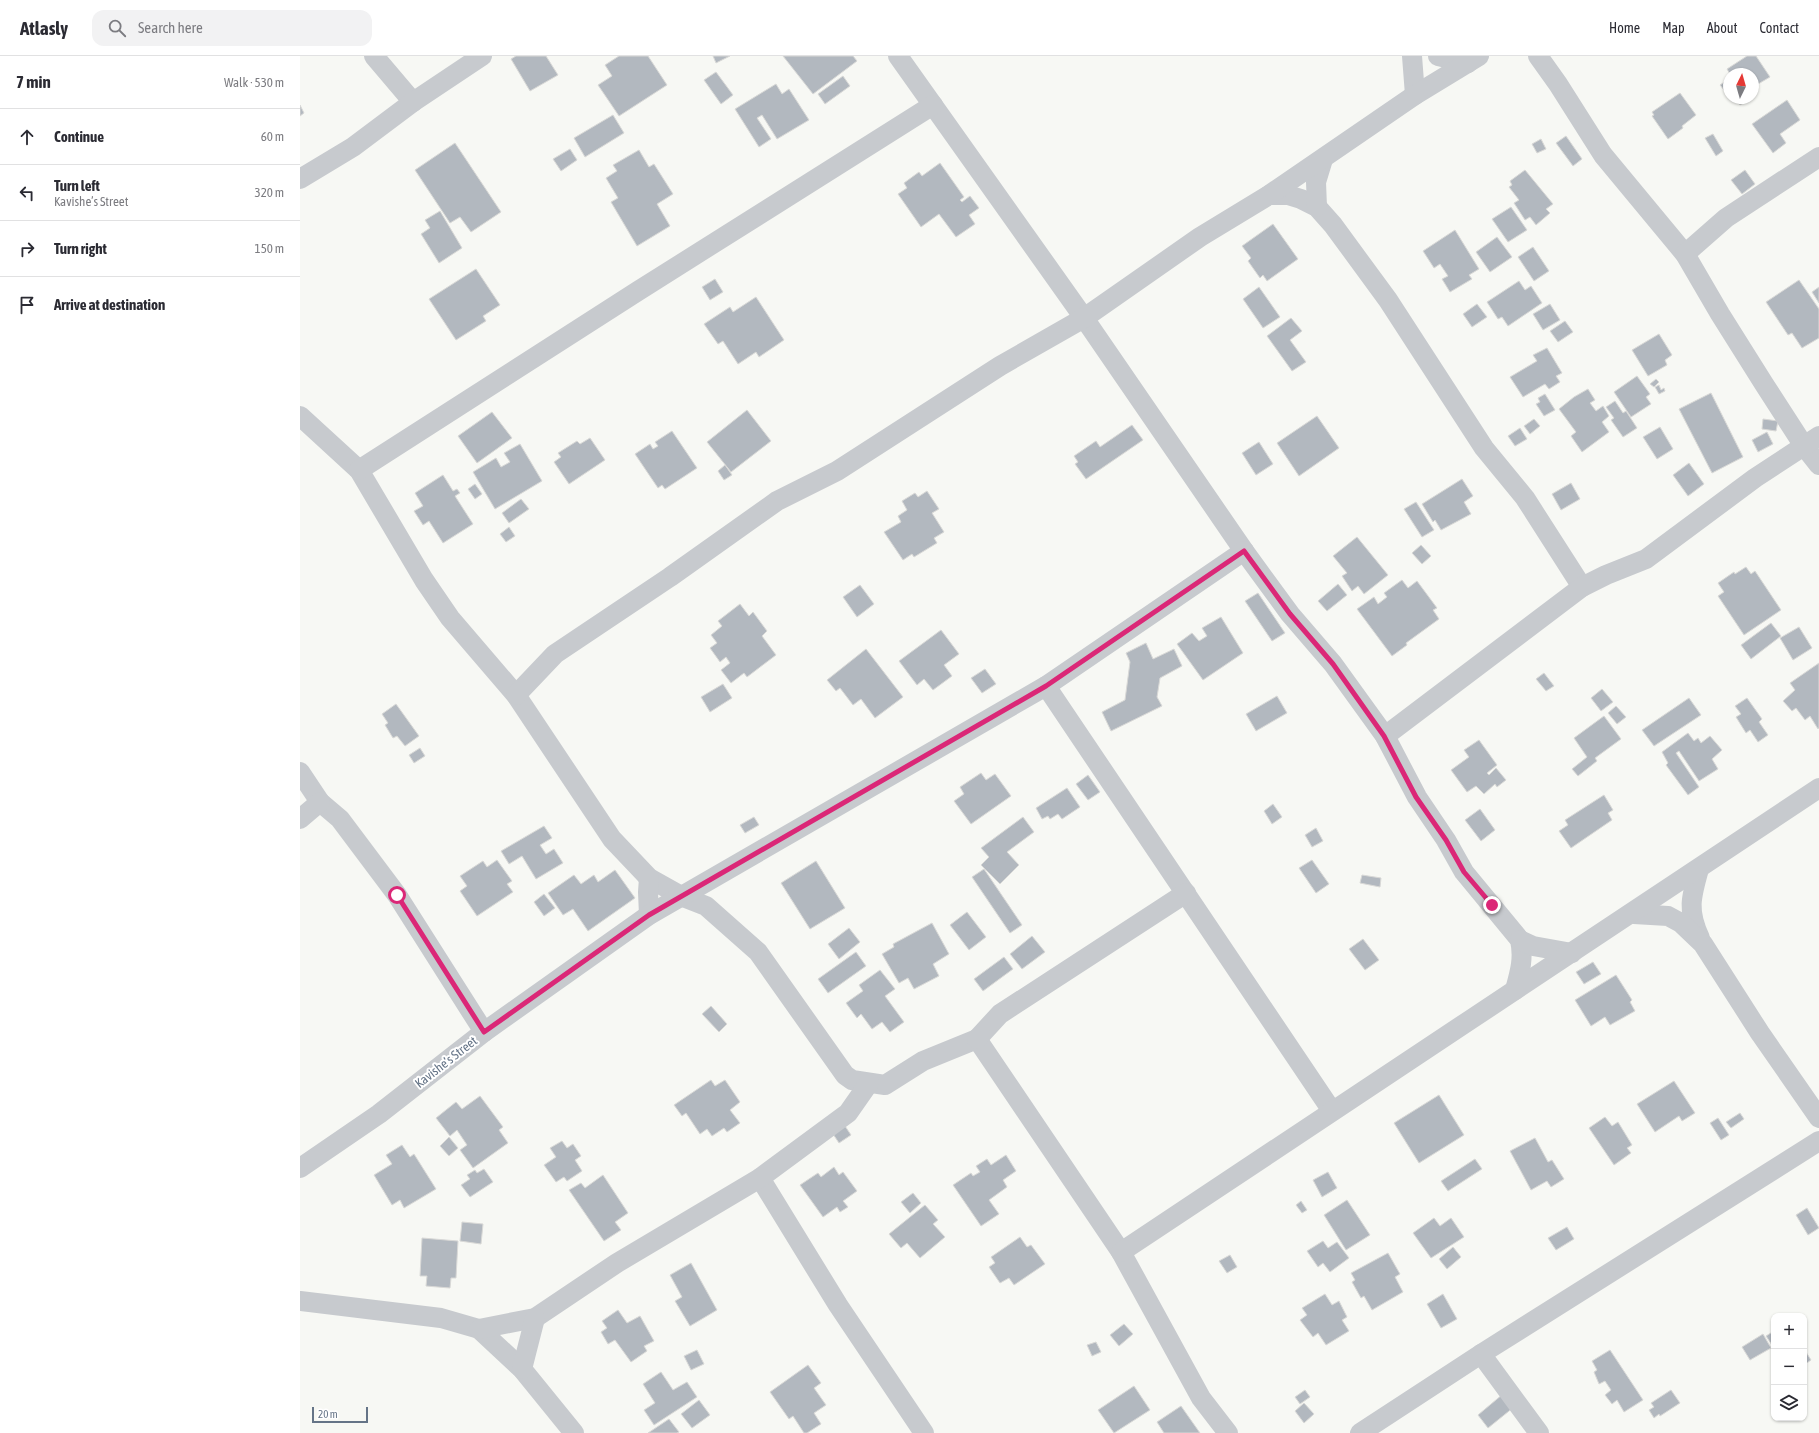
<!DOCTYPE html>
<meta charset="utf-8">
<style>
body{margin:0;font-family:"Asap Condensed",sans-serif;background:#f2f2f3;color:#2b2b33}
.controls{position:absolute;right:12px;bottom:12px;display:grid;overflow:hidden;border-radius:8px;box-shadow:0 1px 3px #0004}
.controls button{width:36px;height:36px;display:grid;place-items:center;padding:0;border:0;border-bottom:1px solid #e1e1e2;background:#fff;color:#2b2b33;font:20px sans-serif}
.compass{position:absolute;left:1423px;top:12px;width:36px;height:36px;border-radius:50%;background:#fff;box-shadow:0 1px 3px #0004;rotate:5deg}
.scale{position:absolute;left:12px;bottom:10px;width:56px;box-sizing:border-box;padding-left:4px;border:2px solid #657487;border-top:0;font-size:11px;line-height:14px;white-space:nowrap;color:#657487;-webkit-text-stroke:3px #fff;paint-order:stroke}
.stop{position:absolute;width:12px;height:12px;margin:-9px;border:3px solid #db2777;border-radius:50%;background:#fff}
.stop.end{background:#db2777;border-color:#fff;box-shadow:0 1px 4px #0008}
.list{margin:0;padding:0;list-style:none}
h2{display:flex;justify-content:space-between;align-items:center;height:52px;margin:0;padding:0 16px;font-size:17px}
h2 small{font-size:13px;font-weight:400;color:#7c7c81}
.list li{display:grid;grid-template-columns:26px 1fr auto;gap:12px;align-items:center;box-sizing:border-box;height:56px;padding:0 16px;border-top:1px solid #e1e1e2}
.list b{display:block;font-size:15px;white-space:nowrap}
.list p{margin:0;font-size:13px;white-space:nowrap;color:#7c7c81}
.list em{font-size:13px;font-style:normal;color:#7c7c81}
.icon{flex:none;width:22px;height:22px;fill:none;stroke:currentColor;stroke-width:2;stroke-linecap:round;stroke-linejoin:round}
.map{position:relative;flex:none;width:1519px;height:1377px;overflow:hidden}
header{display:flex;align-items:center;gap:24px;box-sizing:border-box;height:56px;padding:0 20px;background:#fff;border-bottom:1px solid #e1e1e2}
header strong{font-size:19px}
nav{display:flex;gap:22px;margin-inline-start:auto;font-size:14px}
.search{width:280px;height:36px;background:#f2f2f3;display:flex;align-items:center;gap:10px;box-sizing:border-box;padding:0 14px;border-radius:12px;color:#7c7c81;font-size:15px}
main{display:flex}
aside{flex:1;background:#fff}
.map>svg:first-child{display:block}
.building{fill:#b2b8bf;stroke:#d9d9d7}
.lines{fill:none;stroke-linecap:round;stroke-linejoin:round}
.minor{stroke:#c7cace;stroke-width:20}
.route{stroke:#db2777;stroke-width:5}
.labels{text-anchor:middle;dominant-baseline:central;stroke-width:4;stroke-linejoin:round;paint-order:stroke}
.street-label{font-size:13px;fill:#657487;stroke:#fff}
</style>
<header>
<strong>Atlasly</strong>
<div class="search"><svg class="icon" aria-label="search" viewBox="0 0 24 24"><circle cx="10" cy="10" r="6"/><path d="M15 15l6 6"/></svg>Search here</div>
<nav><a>Home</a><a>Map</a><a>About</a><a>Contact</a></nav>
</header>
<main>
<aside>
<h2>7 min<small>Walk · 530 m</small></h2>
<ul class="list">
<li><svg class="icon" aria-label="ahead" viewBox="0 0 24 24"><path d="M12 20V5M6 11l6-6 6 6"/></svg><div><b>Continue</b></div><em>60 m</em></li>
<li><svg class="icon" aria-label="left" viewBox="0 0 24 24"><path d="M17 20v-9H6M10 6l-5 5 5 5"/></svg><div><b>Turn left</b><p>Kavishe’s Street</p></div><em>320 m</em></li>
<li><svg class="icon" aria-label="right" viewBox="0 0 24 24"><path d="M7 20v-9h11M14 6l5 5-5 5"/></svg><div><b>Turn right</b></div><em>150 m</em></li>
<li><svg class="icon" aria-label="arrive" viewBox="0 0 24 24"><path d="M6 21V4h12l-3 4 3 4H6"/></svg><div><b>Arrive at destination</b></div></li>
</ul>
</aside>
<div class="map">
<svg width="1519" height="1377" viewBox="0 0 1519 1377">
<rect width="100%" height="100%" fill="#f7f8f4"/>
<g class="building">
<polygon points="216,0 246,0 258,19 230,35 211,3"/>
<polygon points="319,0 348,0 367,29 319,60 298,29 312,20 305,9"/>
<polygon points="413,0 430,0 416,7"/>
<polygon points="483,0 553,0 557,5 513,38"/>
<polygon points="1447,0 1456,0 1470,21 1453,31 1453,18 1430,18 1427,13"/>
<polygon points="416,16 433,39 421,48 404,24"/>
<polygon points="543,20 550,30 525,48 518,38"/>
<polygon points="1429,23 1429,40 1420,29"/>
<polygon points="476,28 482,38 489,33 509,64 477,83 462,59 457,62 471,83 459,91 435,53"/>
<polygon points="1380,37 1396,59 1382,70 1383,72 1368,83 1352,60 1354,59 1352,56"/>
<polygon points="1435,42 1450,42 1440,49"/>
<polygon points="1487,44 1500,64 1480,78 1486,87 1473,97 1452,68"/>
<polygon points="0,49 4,57 0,60"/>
<polygon points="313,59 324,77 285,101 274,82"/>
<polygon points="1413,78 1423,95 1416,100 1405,82"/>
<polygon points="1266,80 1282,103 1273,110 1256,87"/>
<polygon points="1241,83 1246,93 1237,97 1232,88"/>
<polygon points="155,87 201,156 171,176 160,161 150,167 115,114"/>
<polygon points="270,93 277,104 261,115 253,103"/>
<polygon points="339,94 349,111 354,108 373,138 357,148 370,170 337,190 311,146 318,142 306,122 317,115 313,109"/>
<polygon points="640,107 664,141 660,144 662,146 670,140 679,152 669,159 675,168 656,181 639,158 621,171 598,138 607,132 604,127 619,116 622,120"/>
<polygon points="1225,114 1253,148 1246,153 1250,157 1236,169 1230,161 1225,164 1214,147 1219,144 1209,131 1212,129 1210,125"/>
<polygon points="1445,114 1455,128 1442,138 1431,124"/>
<polygon points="1211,151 1227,174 1208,186 1192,163"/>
<polygon points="140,155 162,192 139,207 121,178 130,172 125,164"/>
<polygon points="973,168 998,203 967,225 963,219 960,222 948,205 951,202 942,190"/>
<polygon points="1155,174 1179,213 1169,219 1172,223 1150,236 1142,223 1148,220 1140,208 1134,212 1123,195"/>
<polygon points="1197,181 1212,201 1190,216 1176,196"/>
<polygon points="1233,191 1249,215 1234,225 1218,201"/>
<polygon points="176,213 200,249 183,260 186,265 156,284 129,243"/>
<polygon points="415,223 423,236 410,244 402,231"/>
<polygon points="1499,224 1519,253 1519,282 1502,292 1492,277 1488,279 1466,246"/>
<polygon points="1219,225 1225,234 1231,230 1242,247 1208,270 1202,261 1198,263 1187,246"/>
<polygon points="959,231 980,261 963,272 943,243"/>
<polygon points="1519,231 1519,247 1512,236"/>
<polygon points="456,241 484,284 459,301 456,296 438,308 423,285 418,288 404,268 430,251 433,256"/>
<polygon points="1177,248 1187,261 1172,271 1163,258"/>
<polygon points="1250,248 1260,264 1243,274 1233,258"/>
<polygon points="991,262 1002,275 990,284 1006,306 992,315 967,280"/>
<polygon points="1265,265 1273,276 1258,286 1250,275"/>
<polygon points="1359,278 1372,299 1365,304 1367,309 1348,320 1332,294"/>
<polygon points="1247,292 1262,317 1256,320 1260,326 1249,333 1245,328 1223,341 1210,321 1237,305 1233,299"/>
<polygon points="1337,320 1350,338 1346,341 1351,348 1331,361 1314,336"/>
<polygon points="1356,323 1359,326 1354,331 1350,328"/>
<polygon points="1359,329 1361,334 1364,332 1365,335 1359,338 1355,331"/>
<polygon points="1288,333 1295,344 1290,347 1296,355 1303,350 1309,360 1302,366 1309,376 1282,396 1271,380 1276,376 1259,353 1274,341"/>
<polygon points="1411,337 1443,401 1412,417 1379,353"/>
<polygon points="1245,338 1255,354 1244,360 1236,348 1240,346 1238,342"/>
<polygon points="1315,345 1323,357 1326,355 1337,372 1323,381 1311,364 1314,362 1306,351"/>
<polygon points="447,354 471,385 431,416 407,386"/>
<polygon points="192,356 212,382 177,407 158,380"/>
<polygon points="1017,360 1039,392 999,420 977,387"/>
<polygon points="1234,363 1240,370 1230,378 1224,370"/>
<polygon points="1463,363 1478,365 1476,375 1462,373"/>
<polygon points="832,369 843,384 786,423 775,408 778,406 774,400 796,385 800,391"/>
<polygon points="1360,371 1373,393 1357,403 1343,381"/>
<polygon points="1220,372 1227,383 1215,390 1208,380"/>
<polygon points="372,375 397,412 365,433 362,429 358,432 335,398 350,388 353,393 358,390 355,386"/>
<polygon points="1467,376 1473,388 1458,396 1452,384"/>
<polygon points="290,382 305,404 269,428 254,406 261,401 258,397 277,385 280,388"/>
<polygon points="959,386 973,408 956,419 942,397"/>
<polygon points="220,388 242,425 195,453 173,416 196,402 201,411 210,406 204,397"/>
<polygon points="1389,407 1404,428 1388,440 1373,419"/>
<polygon points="425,409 432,419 424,424 418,415"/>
<polygon points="143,419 153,435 157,433 160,437 155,440 173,468 143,487 129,465 123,469 114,455 123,450 115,437"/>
<polygon points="1162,423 1173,440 1164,446 1171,458 1141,474 1135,464 1133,466 1122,448"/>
<polygon points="1271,427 1280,443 1261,454 1252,438"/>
<polygon points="175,428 182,438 175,443 168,433"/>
<polygon points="627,435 639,453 632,457 644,476 634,482 637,487 614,501 612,498 603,504 584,476 601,466 598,460 607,454 602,445 615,437 618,441"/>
<polygon points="221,443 229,453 209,467 202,457"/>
<polygon points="1116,446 1134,474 1122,481 1104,453"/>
<polygon points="209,471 215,480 206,486 200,478"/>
<polygon points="1057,481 1088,519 1064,538 1058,530 1052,535 1042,520 1047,517 1033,500"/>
<polygon points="1121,489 1131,500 1122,508 1112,497"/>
<polygon points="1446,511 1451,518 1455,515 1481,554 1444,579 1418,540 1424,536 1418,527 1434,516 1435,518"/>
<polygon points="1102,524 1108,532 1117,525 1137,552 1133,554 1139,563 1106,587 1107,589 1092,600 1057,553 1074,541 1078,548 1087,541 1084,537"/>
<polygon points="1038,528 1047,539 1027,555 1018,545"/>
<polygon points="560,529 574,548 557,561 543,541"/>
<polygon points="958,537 985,577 972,585 945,545"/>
<polygon points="440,548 449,560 453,556 467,575 462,580 476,599 447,621 444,617 431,627 421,614 430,607 426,601 420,606 410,592 417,587 411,579 422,570 418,565"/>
<polygon points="921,561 943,597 903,624 877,588 892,577 899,585 907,580 902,572"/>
<polygon points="1471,567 1481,580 1451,603 1441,589"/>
<polygon points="1499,571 1512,592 1493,604 1480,582"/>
<polygon points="641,574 659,598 644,609 652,620 633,634 624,623 617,629 599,605"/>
<polygon points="846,587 853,603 874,593 882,610 860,622 857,641 862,650 811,675 802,656 825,644 830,606 826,597"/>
<polygon points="566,593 603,641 575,662 561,643 553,649 540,632 536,635 527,624"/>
<polygon points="1519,607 1519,672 1518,673 1510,660 1505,664 1496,652 1492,655 1483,645 1495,634 1490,627"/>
<polygon points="685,613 696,628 682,637 671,622"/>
<polygon points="1244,617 1254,630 1246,635 1236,623"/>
<polygon points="423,628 432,642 410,656 401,641"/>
<polygon points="1302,633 1313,646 1301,655 1291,642"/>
<polygon points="977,640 987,657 956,675 946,658"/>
<polygon points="1389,642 1401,659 1354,690 1342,674"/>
<polygon points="1447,642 1462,663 1459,666 1468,679 1458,686 1450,674 1446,677 1436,661 1441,658 1435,650"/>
<polygon points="96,648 119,680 105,690 97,680 93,682 85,669 88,667 82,658"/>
<polygon points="1316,650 1326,661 1317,668 1308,657"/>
<polygon points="1304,660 1321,683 1295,702 1297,705 1278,720 1272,713 1287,701 1274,682"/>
<polygon points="1388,677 1394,685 1398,682 1401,687 1410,680 1422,694 1412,703 1418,713 1399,725 1379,695 1376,697 1399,731 1388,739 1366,709 1368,707 1362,696"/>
<polygon points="1179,684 1197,709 1187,717 1189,719 1196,712 1206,724 1197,731 1195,728 1184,738 1176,730 1167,736 1151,714 1169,701 1164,694"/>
<polygon points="120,692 125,700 114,707 109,699"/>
<polygon points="681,717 686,724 695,718 711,740 671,768 654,745 664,738 660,731"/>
<polygon points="788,719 800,736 788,744 776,728"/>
<polygon points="767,732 780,751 762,763 758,758 750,763 748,760 742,763 736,752"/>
<polygon points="1304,739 1313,754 1308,757 1312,764 1271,792 1259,775 1268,769 1265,764"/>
<polygon points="973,748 982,761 972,768 964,755"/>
<polygon points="1180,753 1195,774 1181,785 1165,764"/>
<polygon points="454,761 459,769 445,777 440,769"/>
<polygon points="723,761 734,776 707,796 719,809 700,828 681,809 689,801 681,792"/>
<polygon points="244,770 252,782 240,789 246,798 254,793 263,807 236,823 222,800 209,808 201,795"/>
<polygon points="1016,772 1023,785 1012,791 1005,779"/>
<polygon points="197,804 212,825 207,828 213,836 177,860 160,835 167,830 160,820 183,805 187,811"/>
<polygon points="1012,804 1029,828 1016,837 999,812"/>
<polygon points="516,805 545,852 510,873 481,827"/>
<polygon points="684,813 722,869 710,877 672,821"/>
<polygon points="315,814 335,842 288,875 273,853 263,859 248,837 274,819 281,828 294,819 298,826"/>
<polygon points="1062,819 1081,822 1080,831 1060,827"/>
<polygon points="244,838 255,852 244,860 234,846"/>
<polygon points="667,856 686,881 669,894 650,869"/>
<polygon points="632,867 649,898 633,908 639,920 614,933 608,922 599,927 582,898 594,891 593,888"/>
<polygon points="549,872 560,886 539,903 528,888"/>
<polygon points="732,880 745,896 722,913 710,898"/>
<polygon points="1063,883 1079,904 1065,914 1049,893"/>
<polygon points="556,896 566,910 528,937 518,923"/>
<polygon points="704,901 713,913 683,935 674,923"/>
<polygon points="1293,906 1301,918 1284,928 1276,916"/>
<polygon points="580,914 595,933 585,940 604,966 590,976 582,966 572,973 561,958 557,962 546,947 563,935 559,929"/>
<polygon points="1316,919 1332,944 1330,946 1335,955 1310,969 1305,961 1291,970 1275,944"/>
<polygon points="411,950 427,968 419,976 402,958"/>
<polygon points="411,1024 415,1030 425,1024 440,1046 430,1054 440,1067 427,1076 424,1072 412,1080 407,1073 400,1078 386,1057 382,1060 374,1049"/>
<polygon points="1374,1025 1395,1057 1382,1065 1379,1060 1355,1076 1337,1048"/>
<polygon points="1139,1039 1164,1079 1119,1107 1094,1067"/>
<polygon points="180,1040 203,1071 199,1074 208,1087 173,1112 160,1094 167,1089 157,1074 150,1080 136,1062 156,1046 162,1053"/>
<polygon points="1440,1057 1444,1063 1431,1072 1426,1066"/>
<polygon points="1305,1061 1312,1070 1318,1066 1332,1089 1327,1092 1331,1097 1314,1109 1289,1072"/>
<polygon points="1418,1062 1429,1079 1421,1084 1410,1067"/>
<polygon points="545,1070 551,1079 539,1087 533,1078"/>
<polygon points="149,1081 158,1092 149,1100 140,1090"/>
<polygon points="1235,1082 1248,1106 1252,1104 1264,1123 1251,1131 1247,1125 1231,1134 1210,1095"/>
<polygon points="262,1085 267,1092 273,1088 281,1100 275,1104 282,1115 267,1125 264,1121 256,1126 244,1109 256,1101 250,1092"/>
<polygon points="102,1089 110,1101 114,1098 136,1133 104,1152 100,1144 92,1149 74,1119 92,1108 86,1099"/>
<polygon points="706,1099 716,1115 703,1124 707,1131 689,1144 699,1158 681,1170 653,1129 671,1117 673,1120 680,1116 676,1110 687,1103 691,1109"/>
<polygon points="1175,1103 1182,1113 1148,1135 1141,1125"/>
<polygon points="534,1111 539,1119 543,1116 557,1135 543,1145 548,1151 540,1156 537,1151 523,1161 500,1129 518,1117 521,1121"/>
<polygon points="184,1113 193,1126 170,1141 161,1129 170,1123 167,1119 175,1114 177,1117"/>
<polygon points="1028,1116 1037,1132 1022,1141 1013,1124"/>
<polygon points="303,1119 328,1157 315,1166 321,1174 304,1185 269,1134 281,1127 285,1132"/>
<polygon points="613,1137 621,1147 610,1157 601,1146"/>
<polygon points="1047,1144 1070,1179 1046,1194 1024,1159"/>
<polygon points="1001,1145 1007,1154 1002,1157 996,1149"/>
<polygon points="625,1149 638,1164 633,1168 645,1181 620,1202 607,1187 601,1192 589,1178"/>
<polygon points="1507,1152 1519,1172 1508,1179 1496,1159"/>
<polygon points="1134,1162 1140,1170 1151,1162 1164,1181 1131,1202 1113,1177"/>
<polygon points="162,1166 183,1168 181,1188 160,1185"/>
<polygon points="1267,1171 1274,1183 1256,1194 1248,1182"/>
<polygon points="720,1181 727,1191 731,1189 745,1208 714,1229 709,1222 700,1227 689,1211 695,1207 691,1201"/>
<polygon points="122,1182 158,1185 156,1222 151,1222 150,1232 126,1230 127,1220 120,1220"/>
<polygon points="1023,1185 1028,1192 1037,1186 1049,1202 1030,1216 1023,1207 1018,1211 1007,1195"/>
<polygon points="1153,1191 1161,1201 1147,1213 1139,1203"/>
<polygon points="1088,1197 1100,1218 1095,1221 1103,1236 1072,1254 1064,1240 1061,1242 1052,1226 1055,1224 1051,1217"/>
<polygon points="930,1199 937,1211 927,1217 919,1205"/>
<polygon points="391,1207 417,1254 390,1270 375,1245 382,1241 370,1219"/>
<polygon points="1025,1238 1032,1249 1039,1245 1047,1261 1042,1264 1049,1275 1026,1289 1018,1277 1013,1281 1000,1264 1007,1259 1002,1252"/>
<polygon points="1143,1238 1157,1263 1141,1272 1127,1248"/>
<polygon points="318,1254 327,1267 340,1260 354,1285 344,1290 347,1295 331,1306 315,1284 308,1288 301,1276 307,1272 302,1265"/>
<polygon points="824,1268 833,1278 819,1290 810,1279"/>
<polygon points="1474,1275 1474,1288 1472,1289 1466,1280"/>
<polygon points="1463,1278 1471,1292 1450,1304 1442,1291"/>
<polygon points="796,1286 801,1296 792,1300 787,1289"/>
<polygon points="1504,1293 1511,1304 1504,1309"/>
<polygon points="397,1294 404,1308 391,1314 384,1300"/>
<polygon points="1310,1294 1343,1344 1324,1356 1317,1344 1312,1348 1305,1339 1311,1334 1305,1325 1299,1328 1294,1316 1297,1314 1292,1305"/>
<polygon points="508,1309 521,1327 514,1332 526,1349 514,1357 521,1368 507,1377 504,1377 493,1360 489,1363 470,1336"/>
<polygon points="361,1316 373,1334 387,1326 397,1341 354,1369 344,1354 355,1347 343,1328"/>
<polygon points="834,1330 850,1354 814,1377 798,1354"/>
<polygon points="1005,1334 1010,1341 1000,1348 995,1341"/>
<polygon points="1371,1334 1380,1347 1360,1360 1359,1358 1354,1362 1349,1354 1354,1351 1351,1347"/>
<polygon points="1203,1338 1214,1351 1188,1372 1178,1359"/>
<polygon points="399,1344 410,1359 392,1372 381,1358"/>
<polygon points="1004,1347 1014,1358 1004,1367 995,1355"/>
<polygon points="881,1350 900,1377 864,1377 857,1366"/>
<polygon points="369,1363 379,1376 377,1377 348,1377"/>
</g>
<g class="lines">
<g class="minor">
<polyline points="74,0 113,46"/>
<path d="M598,0l186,262 160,233 46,63 43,50 52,72 32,61 29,43 18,32 56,68c4,18 0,32 -5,50"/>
<polyline points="1112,0 1115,39"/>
<polyline points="1138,0 1168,7"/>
<polyline points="1238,0 1258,28 1303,99 1385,198 1420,258 1464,328 1504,390 1519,409"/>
<polyline points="0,123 53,91 113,46 182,0"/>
<polyline points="969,139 988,139 1001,143 1017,151 1033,169 1088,244 1184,392 1225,442 1282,531"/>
<polyline points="1017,151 1016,126 1023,103"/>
<polyline points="1385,198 1426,162 1519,101"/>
<polyline points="0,360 59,414 124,524 150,562 216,639 312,783 349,822 383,841 406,850 458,896 545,1019 552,1024 585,1029 623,1005 677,983 821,1196 901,1342 928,1377"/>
<polyline points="59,414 338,235 633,49"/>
<polyline points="746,630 1032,1055"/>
<polyline points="216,639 255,598 370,521 477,445 537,415 700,310 784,262 900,181 969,139 1115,39 1179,0"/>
<polyline points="1085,680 1282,531 1306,519 1346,503 1455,422 1519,380"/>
<polyline points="0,716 20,746 40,763 97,839 184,976"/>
<polyline points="0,763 20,746"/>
<path d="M1399,813c-8,28 -12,42 1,69"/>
<polyline points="349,822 348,836 349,859"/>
<polyline points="1334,858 1368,860 1381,867 1403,888 1460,977 1519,1062"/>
<polyline points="1220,884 1233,890 1272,897"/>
<polyline points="677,983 700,958 886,837"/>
<polyline points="0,1112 79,1058 184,976 349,859 746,630 944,495"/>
<polyline points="460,1122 538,1249 624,1377"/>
<path d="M821,1196c232,-156 466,-308 698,-464"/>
<polyline points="0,1245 141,1262 179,1273 222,1313 274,1377"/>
<polyline points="179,1273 235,1262 317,1207 460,1122 548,1057 569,1027"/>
<polyline points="1181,1298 1239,1377"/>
<polyline points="222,1313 235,1262"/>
<polyline points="1060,1377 1181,1298 1519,1085"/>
</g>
</g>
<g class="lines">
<polyline class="route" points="97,839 184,976 349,859 746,630 944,495 990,558 1033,608 1084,680 1116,741 1146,784 1164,816 1192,849"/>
</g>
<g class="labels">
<g class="street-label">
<text transform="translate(146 1006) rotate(-38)">Kavishe’s Street</text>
</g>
</g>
</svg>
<div class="controls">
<button>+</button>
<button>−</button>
<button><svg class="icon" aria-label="layers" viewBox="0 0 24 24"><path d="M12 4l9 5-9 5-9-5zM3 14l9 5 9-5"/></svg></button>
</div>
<svg class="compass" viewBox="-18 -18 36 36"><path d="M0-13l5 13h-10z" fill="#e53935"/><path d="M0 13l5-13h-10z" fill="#7c7c81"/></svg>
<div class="scale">20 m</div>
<div class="stop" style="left:97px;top:839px"></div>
<div class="stop end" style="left:1192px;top:849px"></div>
</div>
</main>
